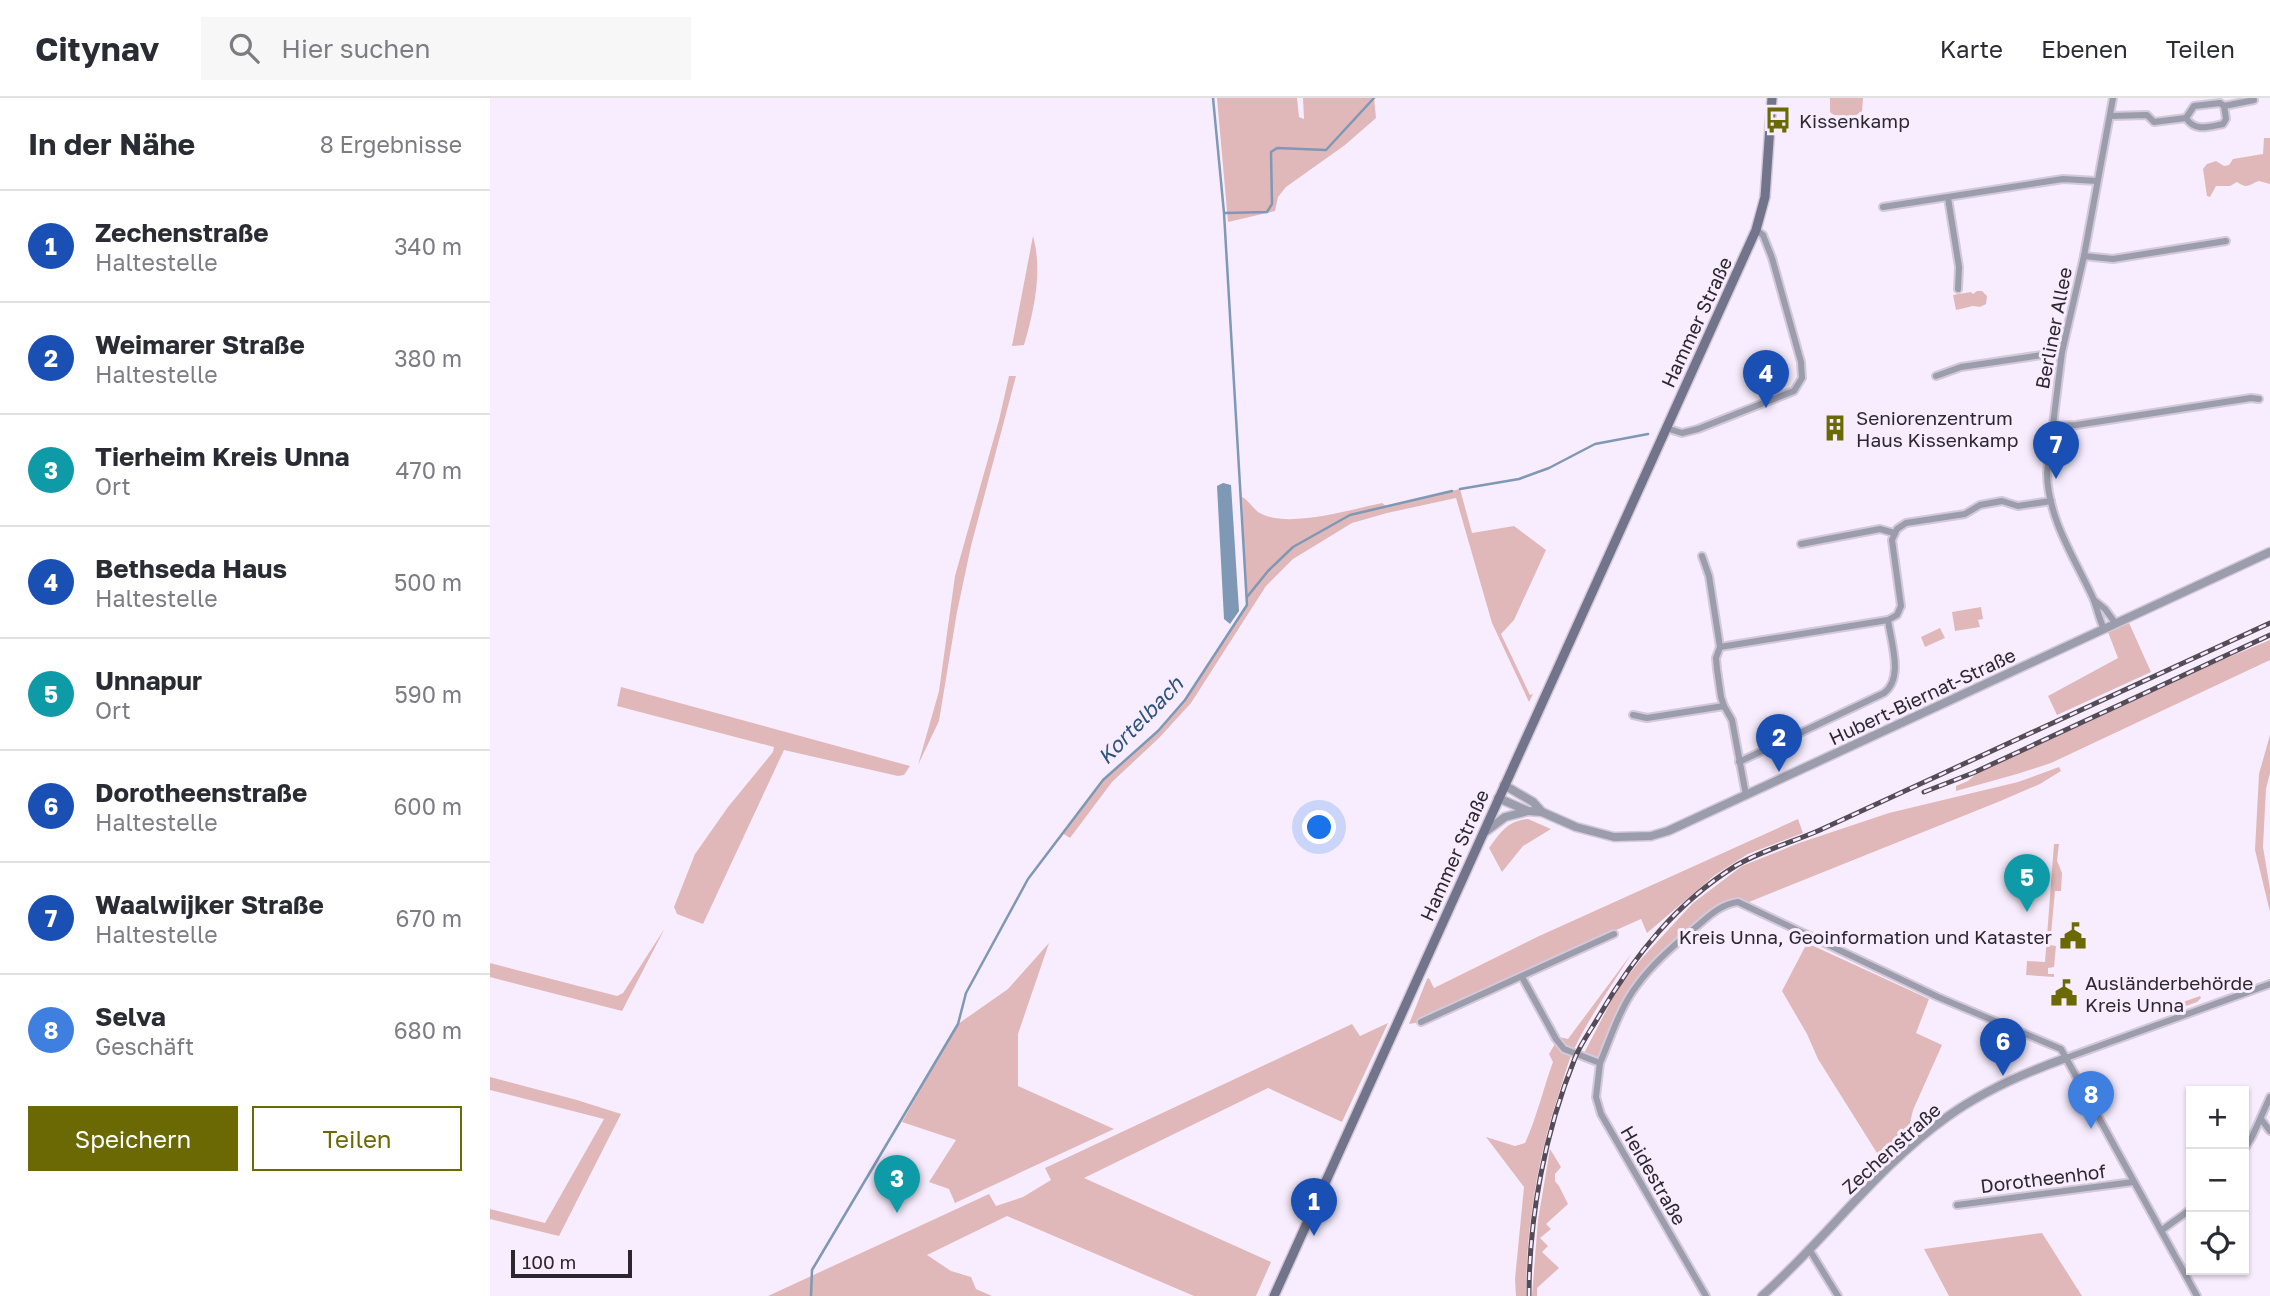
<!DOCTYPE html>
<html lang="de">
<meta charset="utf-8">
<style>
body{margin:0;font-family:"Golos Text",sans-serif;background:#f7f7f7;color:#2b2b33}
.controls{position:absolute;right:21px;bottom:21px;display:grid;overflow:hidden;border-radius:0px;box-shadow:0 2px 5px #0004}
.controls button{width:63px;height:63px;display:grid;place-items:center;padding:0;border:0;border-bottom:2px solid #e1e1e2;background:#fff;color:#2b2b33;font:35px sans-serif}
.scale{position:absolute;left:21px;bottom:18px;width:121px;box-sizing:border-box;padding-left:7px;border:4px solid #2c272f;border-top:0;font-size:19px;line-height:24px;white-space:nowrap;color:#2c272f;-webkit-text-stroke:5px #f8edfe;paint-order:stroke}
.you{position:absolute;left:830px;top:730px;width:24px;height:24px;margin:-18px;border:5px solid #fff;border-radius:50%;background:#1a73e8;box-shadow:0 0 0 10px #1a73e833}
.badge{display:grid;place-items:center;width:46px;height:46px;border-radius:50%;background:#6a6904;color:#fff;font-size:23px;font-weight:700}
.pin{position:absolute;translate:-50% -58px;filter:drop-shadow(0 2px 4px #0008)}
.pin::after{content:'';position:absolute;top:37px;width:24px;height:21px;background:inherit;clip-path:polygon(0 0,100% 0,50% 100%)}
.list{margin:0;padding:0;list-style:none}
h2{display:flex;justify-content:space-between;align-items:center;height:91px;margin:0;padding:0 28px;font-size:30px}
h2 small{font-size:23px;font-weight:400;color:#7c7c81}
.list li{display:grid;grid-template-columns:46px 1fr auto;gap:21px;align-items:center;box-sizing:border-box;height:112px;padding:0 28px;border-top:2px solid #e1e1e2}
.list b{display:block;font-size:26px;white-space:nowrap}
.list p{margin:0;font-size:23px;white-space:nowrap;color:#7c7c81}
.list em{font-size:23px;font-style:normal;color:#7c7c81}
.actions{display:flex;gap:14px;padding:21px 28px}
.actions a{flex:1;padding:16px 0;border:2px solid #6a6904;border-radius:0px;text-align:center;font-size:24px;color:#6a6904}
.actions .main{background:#6a6904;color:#fff}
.icon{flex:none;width:38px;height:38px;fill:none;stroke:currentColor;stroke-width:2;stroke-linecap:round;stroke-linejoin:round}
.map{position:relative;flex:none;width:1780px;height:1198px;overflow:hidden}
header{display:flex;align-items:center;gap:42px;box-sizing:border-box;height:98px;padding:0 35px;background:#fff;border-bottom:2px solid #e1e1e2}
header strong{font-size:33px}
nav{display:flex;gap:38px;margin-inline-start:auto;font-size:24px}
.search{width:490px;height:63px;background:#f7f7f7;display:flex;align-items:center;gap:18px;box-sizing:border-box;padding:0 24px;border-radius:0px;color:#7c7c81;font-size:26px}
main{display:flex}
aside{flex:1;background:#fff}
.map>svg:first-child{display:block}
.green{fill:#e1b8b9}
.water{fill:#7e98b5}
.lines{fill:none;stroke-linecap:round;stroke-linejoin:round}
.stream{stroke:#7e98b5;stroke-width:2.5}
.minor-casing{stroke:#d3c9d9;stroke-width:10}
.tertiary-casing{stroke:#d3c9d9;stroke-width:11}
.secondary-casing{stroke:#d3c9d9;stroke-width:12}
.minor{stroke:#9b9dad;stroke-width:6}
.tertiary{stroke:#9b9dad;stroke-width:8}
.secondary{stroke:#72748b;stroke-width:9}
.rail-casing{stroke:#544d57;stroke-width:5}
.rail{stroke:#f8edfe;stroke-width:2.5;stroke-dasharray:8;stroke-linecap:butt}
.labels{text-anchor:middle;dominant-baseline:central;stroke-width:6;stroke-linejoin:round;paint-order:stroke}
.poi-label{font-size:19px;fill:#2c272f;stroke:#f8edfe;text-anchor:start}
.street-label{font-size:19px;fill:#2c272f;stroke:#f8edfe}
.water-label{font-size:21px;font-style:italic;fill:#2b537c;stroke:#f8edfe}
</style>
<header>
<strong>Citynav</strong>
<div class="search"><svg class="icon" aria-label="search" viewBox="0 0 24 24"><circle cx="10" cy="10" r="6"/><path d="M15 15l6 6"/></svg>Hier suchen</div>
<nav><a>Karte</a><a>Ebenen</a><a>Teilen</a></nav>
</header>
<main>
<aside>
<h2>In der Nähe<small>8 Ergebnisse</small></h2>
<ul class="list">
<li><span class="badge" style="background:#1a4fb4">1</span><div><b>Zechenstraße</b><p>Haltestelle</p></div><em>340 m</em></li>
<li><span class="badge" style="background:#1a4fb4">2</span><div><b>Weimarer Straße</b><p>Haltestelle</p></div><em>380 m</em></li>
<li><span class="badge" style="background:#0f9aa8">3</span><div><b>Tierheim Kreis Unna</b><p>Ort</p></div><em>470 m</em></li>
<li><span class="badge" style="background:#1a4fb4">4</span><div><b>Bethseda Haus</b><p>Haltestelle</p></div><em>500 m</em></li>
<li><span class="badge" style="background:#0f9aa8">5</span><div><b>Unnapur</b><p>Ort</p></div><em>590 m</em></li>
<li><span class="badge" style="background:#1a4fb4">6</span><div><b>Dorotheenstraße</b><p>Haltestelle</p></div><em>600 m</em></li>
<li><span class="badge" style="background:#1a4fb4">7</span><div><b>Waalwijker Straße</b><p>Haltestelle</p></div><em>670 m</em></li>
<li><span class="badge" style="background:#3f7fe0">8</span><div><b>Selva</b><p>Geschäft</p></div><em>680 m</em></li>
</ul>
<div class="actions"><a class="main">Speichern</a><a>Teilen</a></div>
</aside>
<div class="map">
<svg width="1780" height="1198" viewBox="0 0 1780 1198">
<rect width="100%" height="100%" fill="#f8edfe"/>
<g class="green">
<polygon points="727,0 807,0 809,19 814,21 813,0 884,0 886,20 855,47 796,89 788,99 785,113 738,124"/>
<polygon points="1340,0 1373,0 1372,13 1365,18 1344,17 1340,14"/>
<path d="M1774,40h6v46l-11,-3c-10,3 -11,9 -22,1l-7,4h-14l-6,11 -3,-1 -4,-27 4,-5 9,-3 8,5 5,-1 4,-6 30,-5z"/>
<path d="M543,138c10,36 1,74 -9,109l-12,1z"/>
<polygon points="1487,193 1492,193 1497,198 1496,206 1490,209 1483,208 1466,212 1463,197 1481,194 1483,196"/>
<polygon points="519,278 526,278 481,448 467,514 449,623 428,667 449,593 465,478 509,322"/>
<path d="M970,391l12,44 42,-7 32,24 -32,70 -13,14 29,61 3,-1 -4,8 -37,-79 -36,-125 -69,15 -35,10 -59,36 -27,27 -75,117 -32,35 -47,44 -42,56 -8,-5 41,-53 55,-49 27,-31 62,-95 -5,-108c7,4 10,10 16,15 27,18 94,-3 124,-9l4,3z"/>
<polygon points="1491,509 1493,521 1488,522 1490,529 1465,533 1462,514"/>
<polygon points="1639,525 1661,574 1567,617 1558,598 1628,560 1618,534"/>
<polygon points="1450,530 1455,540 1435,549 1431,539"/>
<polygon points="1780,542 1780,562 1561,665 1527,676 1466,693 1466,688 1478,683 1486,676 1727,564"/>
<polygon points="131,589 420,668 414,677 408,678 294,652 213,826 187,816 184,809 205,756 238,709 283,654 284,649 127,608"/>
<polygon points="1780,637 1780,675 1776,691 1773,749 1780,791 1780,814 1765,752 1769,676"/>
<polygon points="1569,669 1571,673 1550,686 1508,704 1259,804 1253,806 1236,806 1179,851 1147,887 1110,965 1092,959 1128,890 1152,860 1203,805 1252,768 1309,745 1399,715 1528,684"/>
<path d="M1038,721l23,10 -28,17 -21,26 -13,-24c12,-16 18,-27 39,-29z"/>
<polygon points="1308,721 1313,735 1258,756 1225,777 1157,835 1151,821 1124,833 1124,836 931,924 919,926 937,881 939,880 944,890 1047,839"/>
<polygon points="1564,746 1569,746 1567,763 1572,775 1571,793 1565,793 1560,847 1566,848 1564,869 1558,870 1558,876 1564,876 1564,879 1536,877 1537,863 1555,864"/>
<polygon points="175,830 132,913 0,879 0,865 127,898 133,895"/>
<polygon points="559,845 528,936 528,988 624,1031 465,1105 459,1091 439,1084 466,1042 412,1024 468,926 518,891"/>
<polygon points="1317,845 1439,901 1426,935 1452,947 1423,1012 1416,1042 1392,1063 1328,961 1317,936 1292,893"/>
<path d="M1142,855c-20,32 -42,63 -58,96 -6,13 -10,28 -14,41 -22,65 -34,137 -34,206h-10l-1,-17 9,-92 -38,-50 29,9 10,-3c12,-26 18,-54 28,-81l-4,-8 10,-17 9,2z"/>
<polygon points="1710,898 1711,900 1707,904 1671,917 1665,914"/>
<polygon points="898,925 852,1024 778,990 594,1080 781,1164 766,1198 704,1198 517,1118 437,1157 461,1173 481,1179 486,1191 502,1198 278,1198 499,1096 506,1108 533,1099 561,1082 555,1070 862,926 870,938"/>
<polygon points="0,979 87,1002 131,1016 69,1138 0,1121 0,1111 55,1125 114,1021 0,992"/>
<polygon points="1060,1051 1071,1069 1065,1076 1065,1083 1069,1088 1078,1106 1056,1126 1061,1131 1050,1140 1058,1148 1052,1154 1069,1170 1047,1190 1047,1198 1042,1198 1048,1122"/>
<polygon points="1552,1135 1592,1198 1459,1198 1434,1151"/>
</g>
<polygon class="water" points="733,385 741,387 749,513 740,526 734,521 727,388"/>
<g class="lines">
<g class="stream">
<polyline points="735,115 777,114 782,106 781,54 787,50 836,52 884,0"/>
<polyline points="970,391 1029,381 1059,370 1105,346 1158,336"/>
<polyline points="757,499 778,473 803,449 860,417 962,393"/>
<polyline points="321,1198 322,1172 468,926 476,895 538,781 613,682 668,633 695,602 757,507 734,115 723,0"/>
</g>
<g class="minor-casing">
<g id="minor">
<path d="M1730,5l4,3 2,13 -3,5c-15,3 -28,8 -37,-6l8,-12z"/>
<polyline points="1734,8 1764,2"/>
<polyline points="1621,18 1657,17 1664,24 1696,20"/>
<polyline points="1458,100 1469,169 1468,191"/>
<polyline points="1393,109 1573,81 1607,83"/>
<polyline points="1594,158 1623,161 1736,143"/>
<polyline points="1446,278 1471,269 1572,254"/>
<polyline points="1563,328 1586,327 1761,300 1769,301"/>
<polyline points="1176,330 1192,335 1208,331 1304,293 1312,280 1311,264 1282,160 1273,137 1266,132"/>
<polyline points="1311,446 1390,431 1404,435"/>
<polyline points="1212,458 1219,478 1230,549"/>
<polyline points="1604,502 1615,511 1626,526"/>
<path d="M1614,531c-5,-10 -7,-21 -11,-31 -19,-41 -45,-79 -46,-125l15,-121 22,-96 29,-158"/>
<polyline points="1143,617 1157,620 1234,608"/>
<path d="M1249,664l145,-69c20,-15 7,-50 4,-73"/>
<polyline points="1256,697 1242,622 1234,608 1231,599 1227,571 1226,560 1230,549 1398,522 1407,517 1411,508 1402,442 1407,431 1416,425 1475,416 1490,407 1512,403 1528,408 1561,403"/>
<path d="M1032,879l34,62 8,10 36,14c11,-26 20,-56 38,-79 16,-22 37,-40 58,-57 13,-11 25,-23 42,-25l200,95 123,52 136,247"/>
<polyline points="931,924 1124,836"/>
<polyline points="1576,960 1780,886"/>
<polyline points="1110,965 1106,999 1111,1016 1216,1198"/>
<polyline points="1771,1021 1780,1033"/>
<polyline points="1754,1052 1762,1039 1780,999"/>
<polyline points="1467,1107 1643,1084"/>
<polyline points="1672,1132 1701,1111"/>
<polyline points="1319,1151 1348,1198"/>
</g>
</g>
<g class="tertiary-casing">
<g id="tertiary">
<polyline points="1014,687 1043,704 1052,714"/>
<polyline points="1008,700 1038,713 1052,714 1086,729 1124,739 1161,738 1178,733 1780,454"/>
<polyline points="995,734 1015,719 1038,713"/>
<path d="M1272,1198c64,-57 115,-129 185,-179 36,-26 77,-44 119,-59"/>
</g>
</g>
<g class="secondary-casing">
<polyline id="secondary" points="784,1198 1266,132 1275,99 1282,0"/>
</g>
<use href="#minor" class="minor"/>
<use href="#tertiary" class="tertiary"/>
<use href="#secondary" class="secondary"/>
<g class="rail-casing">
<g id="rail">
<polyline points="1434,694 1483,675 1780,537"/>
<path d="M1039,1198c0,-80 16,-164 46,-238 6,-15 16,-28 24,-42 35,-60 78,-114 138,-151 26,-15 56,-23 83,-35l450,-207"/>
</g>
</g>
<use href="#rail" class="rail"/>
</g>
<defs>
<g id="bus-bare" transform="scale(2.1)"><path d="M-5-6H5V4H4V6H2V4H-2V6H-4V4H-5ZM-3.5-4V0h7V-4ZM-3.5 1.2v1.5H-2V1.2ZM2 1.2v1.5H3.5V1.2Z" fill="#6a6904" stroke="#f8edfe" stroke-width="2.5" paint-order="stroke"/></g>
<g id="building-bare" transform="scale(2.1)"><path d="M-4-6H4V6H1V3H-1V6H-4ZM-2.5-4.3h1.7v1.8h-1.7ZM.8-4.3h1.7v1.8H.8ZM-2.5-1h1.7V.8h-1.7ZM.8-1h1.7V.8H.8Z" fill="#6a6904" stroke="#f8edfe" stroke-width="2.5" paint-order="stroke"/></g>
<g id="civic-bare" transform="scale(2.1)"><path d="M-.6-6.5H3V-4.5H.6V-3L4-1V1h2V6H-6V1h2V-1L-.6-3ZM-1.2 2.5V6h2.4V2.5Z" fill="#6a6904" stroke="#f8edfe" stroke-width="2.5" paint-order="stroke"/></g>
</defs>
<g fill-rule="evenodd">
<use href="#bus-bare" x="1288" y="22"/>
<use href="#building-bare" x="1345" y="330"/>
<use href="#civic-bare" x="1583" y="838"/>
<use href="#civic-bare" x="1574" y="895"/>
</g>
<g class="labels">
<g class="poi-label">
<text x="1309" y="22">Kissenkamp</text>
<text x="1366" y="319">Seniorenzentrum<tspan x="1366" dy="22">Haus Kissenkamp</tspan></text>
<text x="1562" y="838" text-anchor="end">Kreis Unna, Geoinformation und Kataster</text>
<text x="1595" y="884">Ausländerbehörde<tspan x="1595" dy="22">Kreis Unna</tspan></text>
</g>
<g class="street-label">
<text transform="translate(1206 224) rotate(-65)">Hammer Straße</text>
<text transform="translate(1563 230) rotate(-79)">Berliner Allee</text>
<text transform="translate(1432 598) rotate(-25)">Hubert-Biernat-Straße</text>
<text transform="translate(964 757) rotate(-66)">Hammer Straße</text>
<text transform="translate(1401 1050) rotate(-42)">Zechenstraße</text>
<text transform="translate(1164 1077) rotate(60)">Heidestraße</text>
<text transform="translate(1553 1080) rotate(-7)">Dorotheenhof</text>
</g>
<g class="water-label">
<text transform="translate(650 622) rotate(-46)">Kortelbach</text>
</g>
</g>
</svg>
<div class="controls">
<button>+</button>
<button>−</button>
<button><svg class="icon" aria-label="locate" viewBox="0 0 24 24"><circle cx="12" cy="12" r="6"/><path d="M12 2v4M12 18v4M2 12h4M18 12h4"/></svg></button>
</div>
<div class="scale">100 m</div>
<div class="you"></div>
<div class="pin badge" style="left:824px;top:1138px;background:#1a4fb4">1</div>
<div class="pin badge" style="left:1289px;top:674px;background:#1a4fb4">2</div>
<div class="pin badge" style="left:407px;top:1115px;background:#0f9aa8">3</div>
<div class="pin badge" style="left:1276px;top:310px;background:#1a4fb4">4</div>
<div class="pin badge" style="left:1537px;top:814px;background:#0f9aa8">5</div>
<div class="pin badge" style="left:1513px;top:978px;background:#1a4fb4">6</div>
<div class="pin badge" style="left:1566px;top:381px;background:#1a4fb4">7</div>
<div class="pin badge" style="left:1601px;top:1031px;background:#3f7fe0">8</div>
</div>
</main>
